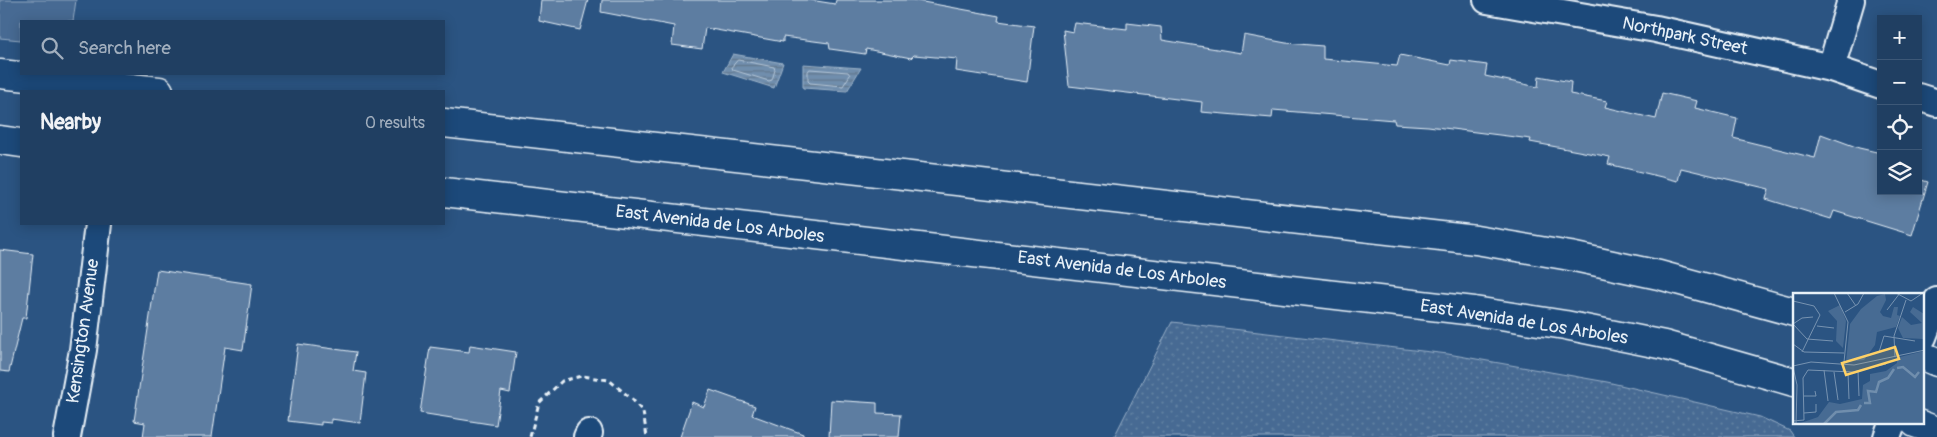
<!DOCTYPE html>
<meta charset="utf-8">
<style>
body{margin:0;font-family:Pangolin,sans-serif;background:#284668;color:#f1f3f6}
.controls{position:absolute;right:15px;top:15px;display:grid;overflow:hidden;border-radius:0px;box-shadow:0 2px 12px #0003}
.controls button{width:45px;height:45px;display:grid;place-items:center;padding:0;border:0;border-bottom:1px solid #3d5877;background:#203f62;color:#f1f3f6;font:25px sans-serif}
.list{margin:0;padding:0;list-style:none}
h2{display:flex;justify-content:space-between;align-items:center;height:65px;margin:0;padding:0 20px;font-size:21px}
h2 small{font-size:16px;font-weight:400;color:#a2afbe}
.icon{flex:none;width:28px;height:28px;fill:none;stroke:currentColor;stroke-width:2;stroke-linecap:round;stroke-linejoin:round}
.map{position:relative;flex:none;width:1937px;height:437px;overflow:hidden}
.search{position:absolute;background:#203f62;box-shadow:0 2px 12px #0003;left:20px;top:20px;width:425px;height:55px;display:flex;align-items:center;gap:12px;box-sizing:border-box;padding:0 18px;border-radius:0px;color:#a2afbe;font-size:19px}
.panel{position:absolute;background:#203f62;box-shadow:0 2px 12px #0003;left:20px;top:90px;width:425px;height:135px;border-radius:0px}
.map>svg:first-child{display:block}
.grass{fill:url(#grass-dots);stroke:#98aec6}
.park{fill:#476b93;stroke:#98aec6}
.water{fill:url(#water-rules);stroke:#a0b6cb}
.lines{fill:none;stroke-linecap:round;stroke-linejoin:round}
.shore{stroke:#b8c9da;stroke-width:1}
.building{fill:#5d7da1;stroke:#e8f1f8}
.street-casing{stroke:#e8f1f8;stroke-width:30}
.secondary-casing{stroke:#e8f1f8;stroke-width:31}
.path{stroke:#e8f1f8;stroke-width:3;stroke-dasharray:5 4;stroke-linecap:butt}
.street{stroke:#1f4a7a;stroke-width:26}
.secondary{stroke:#1f4a7a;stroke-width:28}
.labels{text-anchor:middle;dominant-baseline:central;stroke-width:4;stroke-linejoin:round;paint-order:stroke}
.street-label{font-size:18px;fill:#e8f1f8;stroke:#1f4a7a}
.inset-river{fill:none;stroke:#708ead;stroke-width:2.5}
.inset-road{fill:none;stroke:#7793b1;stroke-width:1}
.view{fill:#ffd166;fill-opacity:0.15;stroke:#ffd166;stroke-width:2.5}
.inset-edge{fill:none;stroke:#e8f1f8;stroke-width:2.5}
</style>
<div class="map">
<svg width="1937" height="437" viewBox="0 0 1937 437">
<defs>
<pattern id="grass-dots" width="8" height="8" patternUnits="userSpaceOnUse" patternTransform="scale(1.25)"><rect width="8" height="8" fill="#476b93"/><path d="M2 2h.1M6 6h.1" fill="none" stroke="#6281a3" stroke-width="1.8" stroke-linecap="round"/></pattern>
<pattern id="water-rules" width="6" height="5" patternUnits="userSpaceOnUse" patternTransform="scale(1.25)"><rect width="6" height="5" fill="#708ead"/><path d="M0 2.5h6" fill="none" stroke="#61768a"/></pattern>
</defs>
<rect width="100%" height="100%" fill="#2b5482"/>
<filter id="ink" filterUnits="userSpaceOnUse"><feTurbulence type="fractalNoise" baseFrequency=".02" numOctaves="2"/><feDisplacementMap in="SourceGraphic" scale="10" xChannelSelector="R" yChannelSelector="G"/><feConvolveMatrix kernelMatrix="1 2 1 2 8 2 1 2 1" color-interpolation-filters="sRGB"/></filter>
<g filter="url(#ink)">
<polygon class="grass" points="1172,322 1448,354 1607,382 1760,417 1790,431 1794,437 1114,437"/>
<polygon class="park" points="0,0 76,0 73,21 21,21 21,40 0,38"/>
<g class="water">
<polygon points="733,54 783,63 774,88 723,72"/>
<polygon points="803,64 861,68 847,91 803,88"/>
</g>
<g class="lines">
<g class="shore">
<polygon points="738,60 774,67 775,70 772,80 769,81 733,70 732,67"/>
<polygon points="810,69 848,72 850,75 843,86 810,83 808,81 808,72"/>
</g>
</g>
<g class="building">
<polygon points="541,0 588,0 580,30 539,21"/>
<polygon points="602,0 810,0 835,4 836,0 912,0 999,16 998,21 1034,26 1027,82 956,71 957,59 914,55 911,58 866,49 865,54 830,49 829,43 783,37 783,42 705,28 702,49 672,45 674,26 601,12"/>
<polygon points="1075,23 1127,29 1127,23 1161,27 1162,40 1241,53 1244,35 1286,43 1323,46 1323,59 1397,66 1400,55 1450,65 1451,60 1487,65 1485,76 1538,87 1539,76 1571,82 1570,94 1607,101 1605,107 1656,119 1662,93 1697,101 1695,108 1737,118 1733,138 1815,158 1821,134 1859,148 1881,153 1881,191 1918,191 1918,179 1928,182 1912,235 1834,211 1831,219 1766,199 1769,189 1681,168 1678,181 1608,164 1610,157 1530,142 1531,139 1428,126 1395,124 1394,120 1273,110 1272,118 1201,112 1202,102 1069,86 1063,30 1073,32"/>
<polygon points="0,250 33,254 26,318 22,318 9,372 0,371"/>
<polygon points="157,270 252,284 243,350 225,347 212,437 143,437 145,423 134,421"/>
<polygon points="298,344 356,352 353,371 366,373 360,423 331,419 331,423 321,422 321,425 288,421"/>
<polygon points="470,345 516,352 510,393 501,391 496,425 420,413 430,347 469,352"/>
<polygon points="710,390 755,406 752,415 803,434 803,437 680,437 692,402 704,407"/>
<polygon points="831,400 877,403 877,413 901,414 899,437 829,437"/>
</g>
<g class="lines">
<g class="street-casing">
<g id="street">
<polyline points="1487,0 1656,29 1831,68 1881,85"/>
<polyline points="1831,68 1851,0"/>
<polyline points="1918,97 1937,103"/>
<polyline points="1923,337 1937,301"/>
<polyline points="67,437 83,350 98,224"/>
<polyline points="587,437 589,433"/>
<polyline points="1887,437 1892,423"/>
</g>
</g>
<g class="secondary-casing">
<g id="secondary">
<polyline points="0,74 159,91"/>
<polyline points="444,123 1476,240 1570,256 1659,275 1794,312"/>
<polyline points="0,140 21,143"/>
<polyline points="444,192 1474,311 1565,325 1664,345 1794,382"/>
<polyline points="1923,356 1937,362"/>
<polyline points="1915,423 1937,431"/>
</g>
</g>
<polyline class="path" points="530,437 539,403 562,381 582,376 609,380 633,400 643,412 647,437"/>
<use href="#street" class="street"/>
<use href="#secondary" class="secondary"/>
</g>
</g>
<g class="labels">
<g class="street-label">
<text transform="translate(1685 36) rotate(12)">Northpark Street</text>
<text transform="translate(720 224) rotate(7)">East Avenida de Los Arboles</text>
<text transform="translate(1122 270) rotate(7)">East Avenida de Los Arboles</text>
<text transform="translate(1524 322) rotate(9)">East Avenida de Los Arboles</text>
<text transform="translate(83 331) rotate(-82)">Kensington Avenue</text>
</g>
</g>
<g transform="translate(1793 293)">
<rect width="131" height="131" fill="#2b5482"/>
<path d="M92,1l1,6 -6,12 3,4 8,2 3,-11h4l-1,8 3,1 -4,11 -19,5 -2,13 -11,15 -18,2 4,-38 11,-15 16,-13zM47,12l6,16 -3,27 -7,-7 1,-20 -9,-10zM120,14l11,7v25l-21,-1 -5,-10 4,-11 9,8 11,-2 -12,-11z" fill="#476b93"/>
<path d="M131,58v73h-126l20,-7 11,-15 11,2 22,-5 1,-14 7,-4v-7l16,-3 11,-8 -1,-5z" fill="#476b93"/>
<path class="inset-river" d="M104,75l6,-1 12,10 4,-5M71,110h6l-2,-12 8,1 3,-10 9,-4 6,-9M31,131l12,-12 22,-2 3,-5"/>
<path class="inset-road" d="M41,0l14,29 -5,50M54,0l9,13M103,0l15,8 12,-8M0,8l21,5 6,9 -18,37M94,17l13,-17M52,19l13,-8 6,-11M0,31l14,15 26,2M0,31l9,-6 11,-1M24,33l17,2M0,51l11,8 40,1M86,59l5,-16 31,5M102,64l-1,-21 12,-36M0,73l18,-4 43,3 71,-15M0,74l4,18 -1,39M31,77l4,31M65,78l1,25M41,79l4,28M55,80l1,26M11,103h12l-1,-5M11,120l12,-1v-8M0,128l11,-1 -1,-42 5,-8 45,2 33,-8"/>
<path class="view" d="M102,54l4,12 -53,16 -4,-12z"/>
<rect width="131" height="131" class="inset-edge"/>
</g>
</svg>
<div class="controls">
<button>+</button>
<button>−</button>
<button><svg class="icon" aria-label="locate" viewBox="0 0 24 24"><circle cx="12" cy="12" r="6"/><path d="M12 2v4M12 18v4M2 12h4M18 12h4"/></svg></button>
<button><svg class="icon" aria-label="layers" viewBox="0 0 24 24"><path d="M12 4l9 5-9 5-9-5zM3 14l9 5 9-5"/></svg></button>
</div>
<div class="search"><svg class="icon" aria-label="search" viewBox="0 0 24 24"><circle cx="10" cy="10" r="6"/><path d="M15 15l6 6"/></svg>Search here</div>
<section class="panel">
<h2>Nearby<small>0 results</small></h2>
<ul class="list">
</ul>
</section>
</div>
